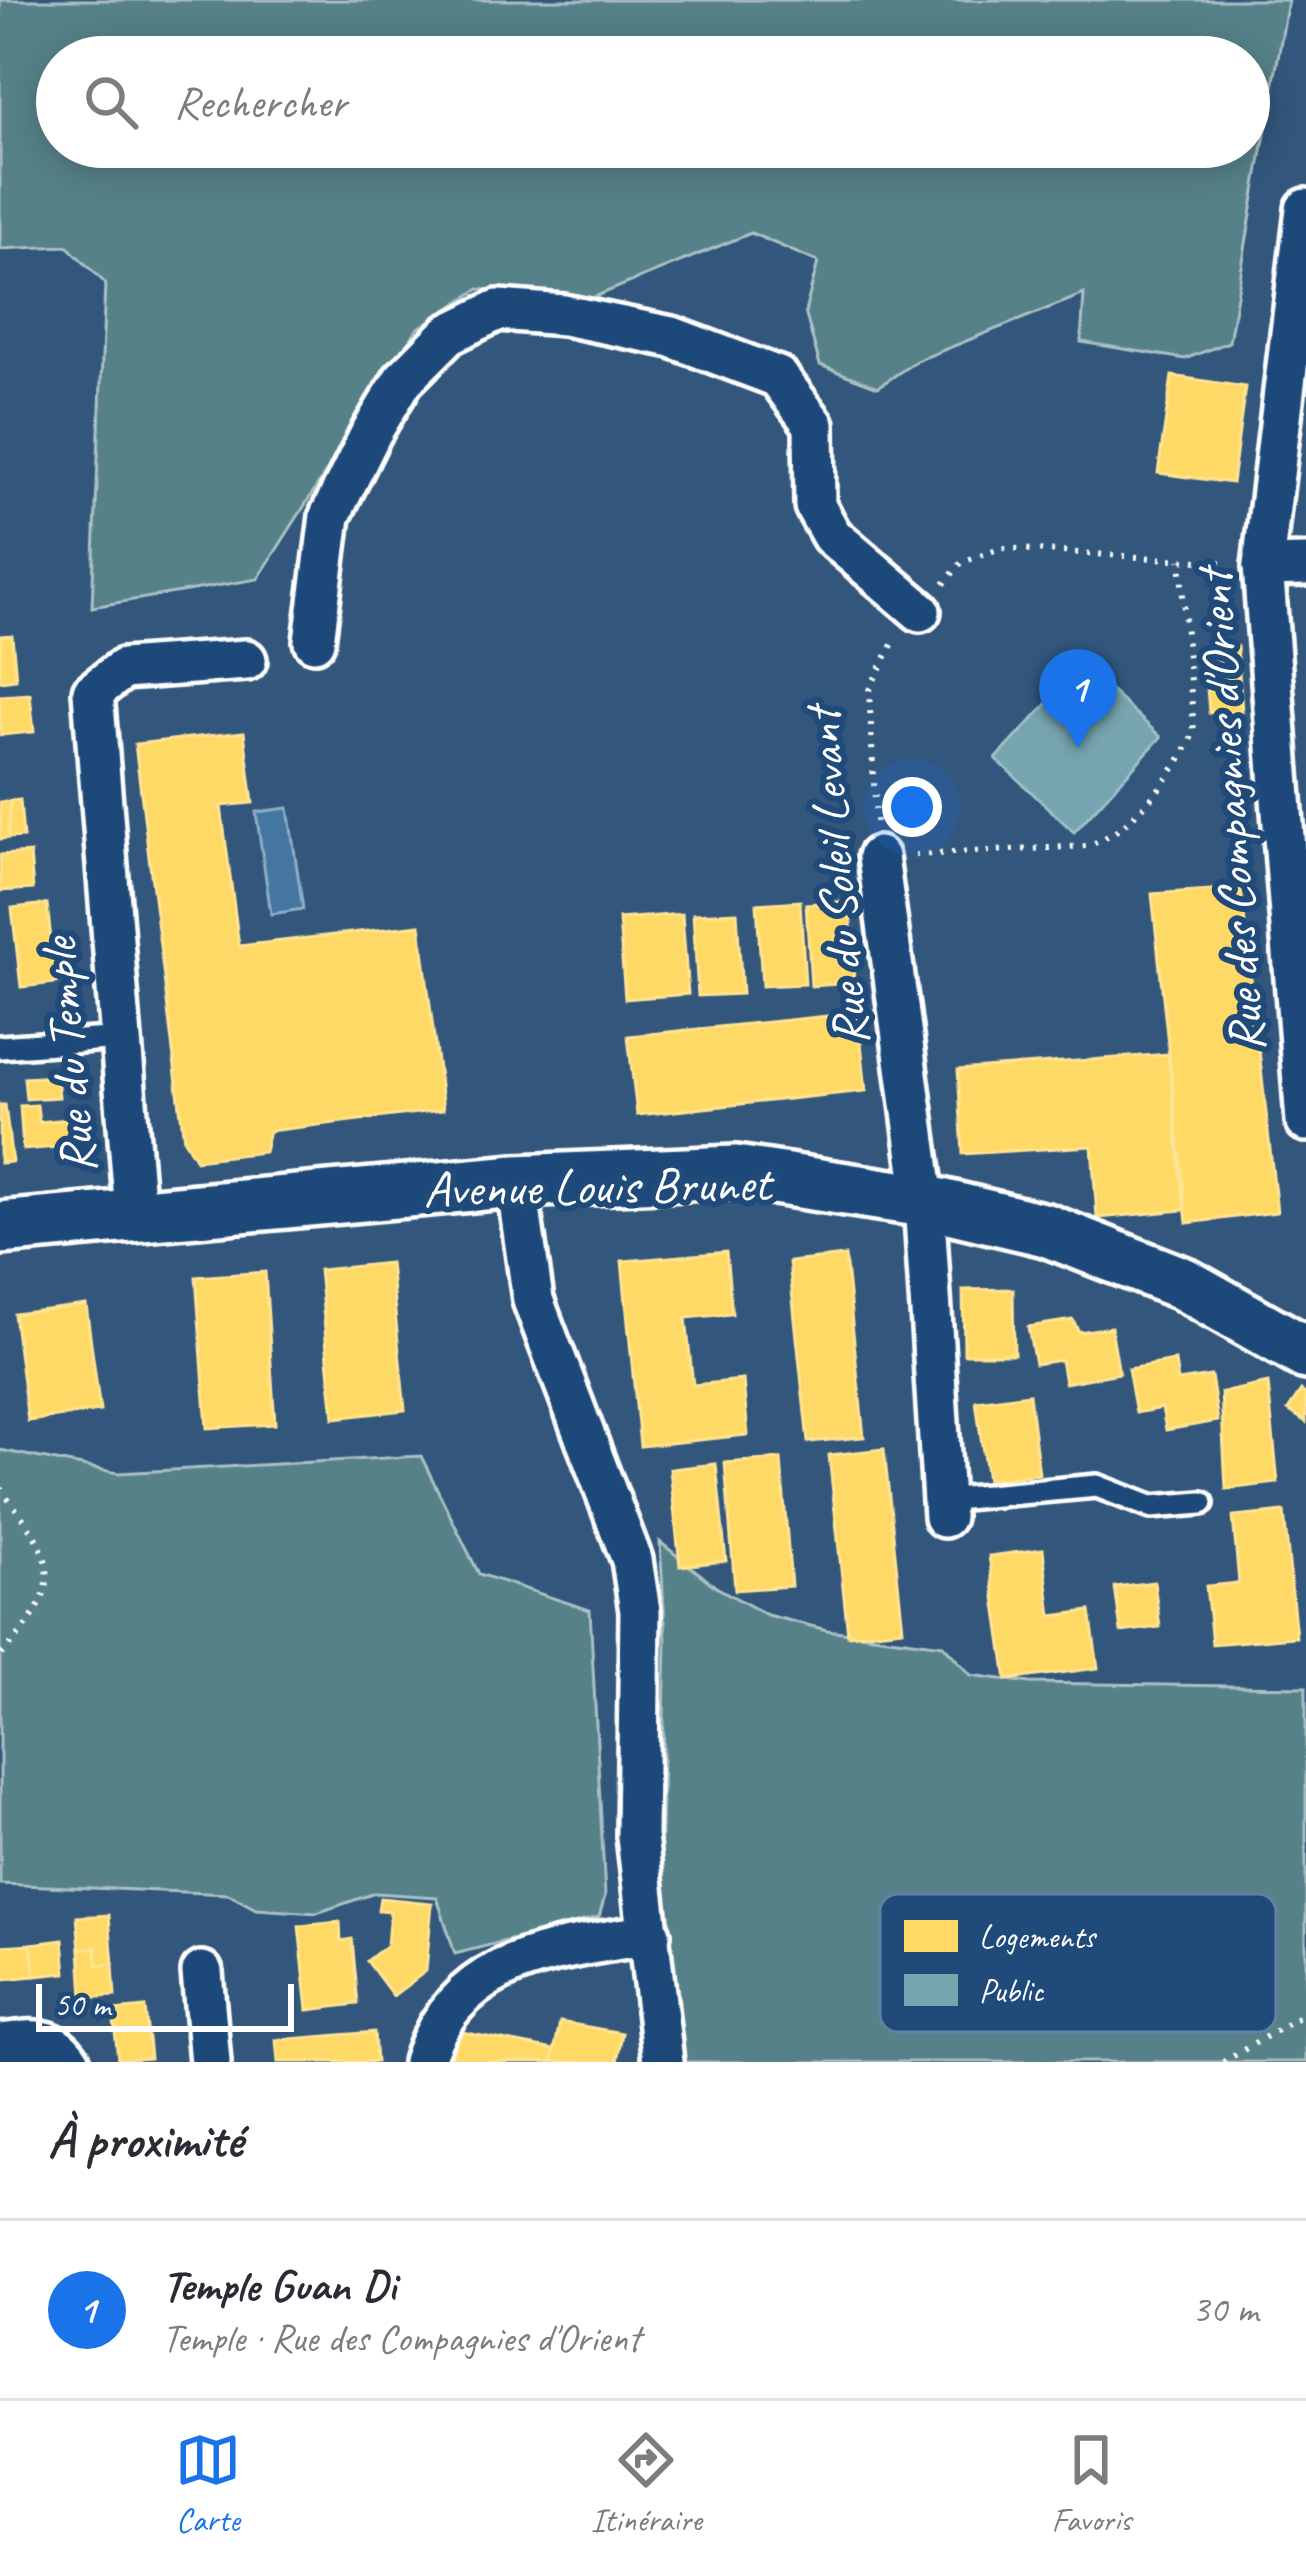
<!DOCTYPE html>
<html lang="fr">
<meta charset="utf-8">
<style>
body{margin:0;font-family:Caveat,sans-serif;background:#f2f2f3;color:#2b2b33}
.scale{position:absolute;left:36px;bottom:30px;width:258px;box-sizing:border-box;padding-left:12px;border:6px solid #fff;border-top:0;font-size:33px;line-height:42px;white-space:nowrap;color:#fff;-webkit-text-stroke:9px #1f4a7a;paint-order:stroke}
.you{position:absolute;left:912px;top:807px;width:42px;height:42px;margin:-30px;border:9px solid #fff;border-radius:50%;background:#1a73e8;box-shadow:0 0 0 18px #1a73e833}
.badge{display:grid;place-items:center;width:78px;height:78px;border-radius:50%;background:#1a73e8;color:#fff;font-size:39px;font-weight:700}
.pin{position:absolute;translate:-50% -99px;filter:drop-shadow(0 3px 6px #0008)}
.pin::after{content:'';position:absolute;top:63px;width:42px;height:36px;background:inherit;clip-path:polygon(0 0,100% 0,50% 100%)}
.list{margin:0;padding:0;list-style:none}
h2{display:flex;justify-content:space-between;align-items:center;height:156px;margin:0;padding:0 48px;font-size:51px}
h2 small{font-size:39px;font-weight:400;color:#7c7c81}
.list li{display:grid;grid-template-columns:78px 1fr auto;gap:36px;align-items:center;box-sizing:border-box;height:180px;padding:0 48px;border-top:3px solid #e1e1e2}
.list b{display:block;font-size:45px;white-space:nowrap}
.list p{margin:0;font-size:39px;white-space:nowrap;color:#7c7c81}
.list em{font-size:39px;font-style:normal;color:#7c7c81}
.icon{flex:none;width:66px;height:66px;fill:none;stroke:currentColor;stroke-width:2;stroke-linecap:round;stroke-linejoin:round}
.map{position:relative;flex:none;width:1306px;height:2062px;overflow:hidden}
.search{position:absolute;background:#fff;box-shadow:0 6px 30px #0003;left:36px;right:36px;top:36px;height:132px;display:flex;align-items:center;gap:30px;box-sizing:border-box;padding:0 42px;border-radius:66px;color:#7c7c81;font-size:45px}
.sheet{height:336px;background:#fff}
nav{display:flex;justify-content:space-around;align-items:center;box-sizing:border-box;height:168px;border-top:3px solid #e1e1e2;background:#fff;font-size:33px;color:#7c7c81}
nav a{display:grid;justify-items:center;gap:6px}
nav .on{color:#1a73e8}
.map>svg:first-child{display:block}
.green{fill:#578188;stroke:#abc0c4;stroke-width:3;fill-rule:evenodd}
.water{fill:#4576a2;stroke:#8fadc7;stroke-width:3}
.homes{fill:#ffd966;stroke:#ffe494;stroke-width:3}
.public{fill:#76a5af;stroke:#9fc0c7;stroke-width:3}
.lines{fill:none;stroke-linecap:round;stroke-linejoin:round}
.service-casing{stroke:#fff;stroke-width:30}
.minor-casing{stroke:#fff;stroke-width:48}
.tertiary-casing{stroke:#fff;stroke-width:60}
.path{stroke:#fff;stroke-width:6;stroke-dasharray:3 9;stroke-linecap:butt}
.service{stroke:#1f4a7a;stroke-width:21}
.minor{stroke:#1f4a7a;stroke-width:39}
.tertiary{stroke:#1f4a7a;stroke-width:51}
.labels{text-anchor:middle;dominant-baseline:central;stroke-width:12;stroke-linejoin:round;paint-order:stroke}
.street-label{font-size:51px;fill:#fff;stroke:#1f4a7a}
.key{fill:#1f4a7a;stroke:#6280a2;stroke-width:3}
.key-label{font-size:33px;fill:#fff}
</style>
<div class="map">
<svg width="1306" height="2062" viewBox="0 0 1306 2062">
<rect width="100%" height="100%" fill="#32567c"/>
<filter id="ink" filterUnits="userSpaceOnUse"><feTurbulence type="fractalNoise" baseFrequency=".00833" numOctaves="2"/><feDisplacementMap in="SourceGraphic" scale="24" xChannelSelector="R" yChannelSelector="G"/><feConvolveMatrix kernelMatrix="1 2 1 2 8 2 1 2 1" color-interpolation-filters="sRGB"/></filter>
<g filter="url(#ink)">
<g class="green">
<path d="M0,0h1288l-59,342 -44,17 -104,-17 3,-48 -168,67 -38,26 -58,-22 -15,-53 13,-50 -67,-29 -164,67 -108,-11 -62,40 -159,250 -166,28 13,-324 -38,-37 -67,3zM57,57h1192v90h-1192z"/>
<polygon points="0,1450 118,1473 421,1456 479,1574 590,1610 605,1896 599,1917 455,1954 437,1897 375,1893 317,1913 256,1909 228,1894 0,1884"/>
<polygon points="660,1542 716,1587 767,1615 827,1630 943,1645 971,1675 1030,1683 1306,1687 1306,2062 682,2062 677,1994 659,1907 666,1642"/>
</g>
<polygon class="water" points="288,808 303,909 271,914 256,812"/>
<g class="homes">
<polygon points="1172,376 1245,387 1232,483 1158,473"/>
<polygon points="12,635 16,679 0,681 0,636"/>
<polygon points="1237,647 1242,711 1209,713 1204,650"/>
<polygon points="30,694 34,732 0,735 0,696"/>
<polygon points="244,732 253,803 221,806 239,946 420,925 443,1110 269,1131 264,1152 196,1160 184,1140 135,744"/>
<polygon points="20,800 23,837 8,838 10,801"/>
<polygon points="10,801 8,838 0,839 0,802"/>
<polygon points="30,853 33,889 0,891 0,855"/>
<polygon points="1241,888 1277,1212 1187,1223 1152,894"/>
<polygon points="800,901 805,984 762,986 757,904"/>
<polygon points="850,901 854,983 811,986 806,904"/>
<polygon points="47,904 56,983 21,987 12,908"/>
<polygon points="737,912 742,994 698,996 693,914"/>
<polygon points="682,914 688,994 625,999 619,919"/>
<polygon points="858,1013 866,1091 637,1115 628,1036"/>
<polygon points="1168,1054 1185,1210 1097,1218 1092,1146 963,1154 958,1070"/>
<polygon points="57,1076 59,1097 26,1099 24,1078"/>
<polygon points="0,1105 5,1105 12,1162 0,1163"/>
<polygon points="37,1105 39,1122 69,1119 72,1146 23,1150 20,1106"/>
<polygon points="726,1252 732,1314 686,1318 693,1385 743,1380 748,1435 640,1446 622,1261"/>
<polygon points="845,1256 864,1437 808,1442 789,1262"/>
<polygon points="390,1263 405,1410 334,1418 319,1270"/>
<polygon points="265,1272 275,1424 207,1428 196,1277"/>
<polygon points="1013,1289 1014,1354 964,1354 963,1290"/>
<polygon points="86,1305 100,1411 28,1421 14,1314"/>
<polygon points="1073,1320 1079,1332 1111,1327 1119,1373 1065,1383 1061,1360 1035,1364 1028,1327"/>
<polygon points="1175,1361 1178,1381 1211,1376 1218,1421 1166,1430 1162,1408 1136,1413 1128,1369"/>
<polygon points="1268,1383 1278,1483 1226,1489 1221,1393"/>
<polygon points="1301,1391 1306,1395 1306,1422 1288,1410"/>
<polygon points="1029,1394 1039,1474 987,1481 976,1401"/>
<polygon points="884,1449 903,1629 848,1635 829,1455"/>
<polygon points="781,1459 791,1586 735,1590 725,1463"/>
<polygon points="716,1464 726,1561 680,1566 670,1469"/>
<polygon points="1284,1512 1296,1637 1212,1644 1206,1586 1239,1583 1233,1517"/>
<polygon points="1043,1549 1051,1616 1090,1611 1098,1668 1007,1680 989,1556"/>
<polygon points="1154,1582 1160,1627 1121,1632 1115,1587"/>
<polygon points="380,1898 432,1903 426,1971 393,1996 367,1961 387,1945 390,1911 378,1910"/>
<polygon points="109,1915 113,1964 97,1965 96,1947 80,1949 77,1917"/>
<polygon points="340,1922 341,1941 352,1939 358,2004 308,2010 299,1926"/>
<polygon points="63,1940 66,1973 35,1976 31,1944"/>
<polygon points="31,1944 35,1976 3,1979 0,1946"/>
<polygon points="96,1947 97,1965 113,1964 115,1996 83,1998 80,1949"/>
<polygon points="145,2008 150,2058 118,2060 113,2011"/>
<polygon points="560,2022 622,2033 617,2062 552,2062"/>
<polygon points="457,2031 554,2050 552,2062 451,2062"/>
<polygon points="374,2032 376,2062 278,2062 276,2040"/>
</g>
<polygon class="public" points="1083,665 1161,737 1074,832 996,759"/>
<g class="lines">
<g class="service-casing">
<g id="service">
<polyline points="0,1047 121,1038"/>
<polyline points="942,1500 1097,1486 1151,1507 1202,1503"/>
</g>
</g>
<g class="minor-casing">
<g id="minor">
<polyline points="1306,209 1263,566 1306,1121"/>
<polyline points="1263,566 1306,565"/>
<polyline points="314,641 330,516 371,433 403,380 449,334 498,310 564,315 672,337 778,377 814,425 815,506 832,536 920,611"/>
<polyline points="878,857 924,1201 944,1517"/>
<polyline points="516,1181 533,1300 632,1560 640,1611 637,1836 663,2062"/>
<polyline points="135,1213 93,692 123,669 246,660"/>
<polyline points="202,1972 210,2062"/>
<path d="M0,2044c30,-3 52,-11 70,18"/>
<path d="M423,2062c34,-107 131,-111 227,-128"/>
</g>
</g>
<g class="tertiary-casing">
<polyline id="tertiary" points="0,1228 516,1181 735,1172 924,1201 1046,1230 1182,1283 1306,1353"/>
</g>
<g class="path">
<polyline points="944,584 962,562 1003,548 1229,563"/>
<polyline points="876,822 869,690 895,639"/>
<path d="M915,855l171,-9c42,-11 93,-75 108,-115l-14,-171"/>
<path d="M0,1488c57,73 69,95 0,168"/>
<polyline points="1223,2062 1306,2013"/>
</g>
<use href="#service" class="service"/>
<use href="#minor" class="minor"/>
<use href="#tertiary" class="tertiary"/>
</g>
</g>
<g class="labels">
<g class="street-label">
<text transform="translate(1230 811) rotate(-94)">Rue des Compagnies d'Orient</text>
<text transform="translate(836 877) rotate(-95)">Rue du Soleil Levant</text>
<text transform="translate(68 1056) rotate(-95)">Rue du Temple</text>
<text transform="translate(597 1186) rotate(-1)">Avenue Louis Brunet</text>
</g>
</g>
<rect x="880" y="1894" width="396" height="138" rx="18" class="key"/>
<rect x="904" y="1920" width="54" height="32" fill="#ffd966"/>
<rect x="904" y="1974" width="54" height="32" fill="#76a5af"/>
<g class="key-label">
<text x="979" y="1948">Logements</text>
<text x="979" y="2002">Public</text>
</g>
</svg>
<div class="scale">50 m</div>
<div class="you"></div>
<div class="pin badge" style="left:1078px;top:748px">1</div>
<div class="search"><svg class="icon" aria-label="search" viewBox="0 0 24 24"><circle cx="10" cy="10" r="6"/><path d="M15 15l6 6"/></svg>Rechercher</div>
</div>
<section class="sheet">
<h2>À proximité<small></small></h2>
<ul class="list">
<li><span class="badge">1</span><div><b>Temple Guan Di</b><p>Temple · Rue des Compagnies d'Orient</p></div><em>30 m</em></li>
</ul>
</section>
<nav>
<a class="on"><svg class="icon" aria-label="map" viewBox="0 0 24 24"><path d="M3 6l6-2 6 2 6-2v14l-6 2-6-2-6 2zM9 4v14M15 6v14"/></svg>Carte</a>
<a><svg class="icon" aria-label="directions" viewBox="0 0 24 24"><path d="M12 3l9 9-9 9-9-9zM9 14v-3h6M13 9l2 2-2 2"/></svg>Itinéraire</a>
<a><svg class="icon" aria-label="saved" viewBox="0 0 24 24"><path d="M7 4h10v16l-5-4-5 4z"/></svg>Favoris</a>
</nav>
